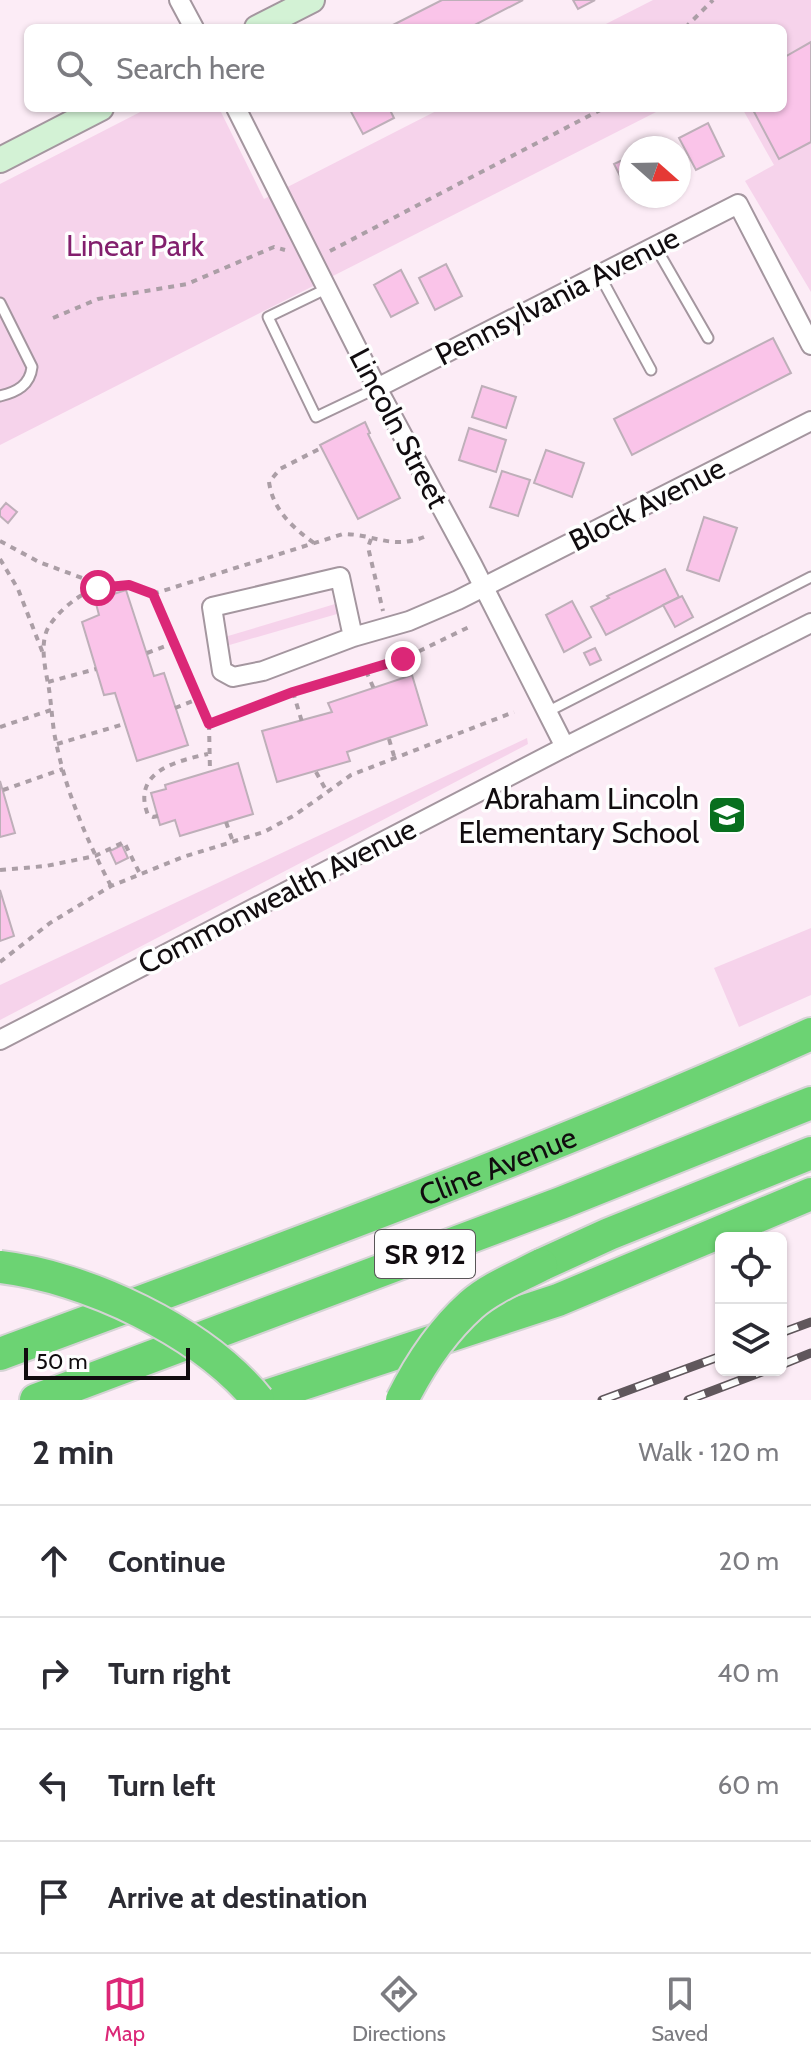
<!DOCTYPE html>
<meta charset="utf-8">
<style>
body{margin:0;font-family:Cabin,sans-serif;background:#f2f2f3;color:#2b2b33}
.controls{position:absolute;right:24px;bottom:24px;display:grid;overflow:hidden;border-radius:12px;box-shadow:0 2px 6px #0004}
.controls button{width:72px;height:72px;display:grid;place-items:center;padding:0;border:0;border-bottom:2px solid #e1e1e2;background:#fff;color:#2b2b33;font:40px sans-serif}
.compass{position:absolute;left:619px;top:136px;width:72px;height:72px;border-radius:50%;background:#fff;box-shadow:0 2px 6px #0004;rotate:110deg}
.scale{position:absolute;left:24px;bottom:20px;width:166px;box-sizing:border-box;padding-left:8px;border:4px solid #110c0f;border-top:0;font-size:22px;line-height:28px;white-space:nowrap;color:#110c0f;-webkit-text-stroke:6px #fefefe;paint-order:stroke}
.stop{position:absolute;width:24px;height:24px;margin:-18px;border:6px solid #db2777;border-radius:50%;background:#fff}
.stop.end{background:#db2777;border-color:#fff;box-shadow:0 2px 8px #0008}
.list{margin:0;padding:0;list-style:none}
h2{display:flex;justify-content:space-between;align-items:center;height:104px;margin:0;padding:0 32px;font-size:34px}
h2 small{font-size:26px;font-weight:400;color:#7c7c81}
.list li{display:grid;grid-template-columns:52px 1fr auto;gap:24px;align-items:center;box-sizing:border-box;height:112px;padding:0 32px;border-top:2px solid #e1e1e2}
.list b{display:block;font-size:30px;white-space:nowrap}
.list em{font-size:26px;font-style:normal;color:#7c7c81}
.icon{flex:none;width:44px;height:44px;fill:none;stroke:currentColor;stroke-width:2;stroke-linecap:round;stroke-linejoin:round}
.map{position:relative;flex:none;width:811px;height:1400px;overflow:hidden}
.search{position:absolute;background:#fff;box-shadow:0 2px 6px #0004;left:24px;right:24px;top:24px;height:88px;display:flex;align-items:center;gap:20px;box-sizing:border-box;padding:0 28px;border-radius:12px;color:#7c7c81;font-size:30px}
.sheet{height:552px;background:#fff}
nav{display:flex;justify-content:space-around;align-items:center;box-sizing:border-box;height:112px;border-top:2px solid #e1e1e2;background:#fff;font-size:22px;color:#7c7c81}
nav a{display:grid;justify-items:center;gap:4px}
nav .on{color:#db2777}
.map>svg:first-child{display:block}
.green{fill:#f6d3eb}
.building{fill:#fac4e9;stroke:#beafb9;stroke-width:2}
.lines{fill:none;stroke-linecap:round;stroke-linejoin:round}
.lane-casing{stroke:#a4969f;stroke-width:13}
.street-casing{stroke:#a4969f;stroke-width:22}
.secondary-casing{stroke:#a4969f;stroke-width:28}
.highway-casing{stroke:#d4d3d4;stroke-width:36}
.path{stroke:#ab9ea6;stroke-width:4;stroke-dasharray:6 6;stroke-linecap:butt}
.lane{stroke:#fff;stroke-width:9}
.street{stroke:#fff;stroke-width:18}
.secondary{stroke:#d3f2d5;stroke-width:24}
.highway{stroke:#6cd373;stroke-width:32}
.rail-casing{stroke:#60575c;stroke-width:9}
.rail{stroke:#fefefe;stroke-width:6;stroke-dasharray:18;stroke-linecap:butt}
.highway-bridge-casing{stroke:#d4d3d4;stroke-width:36;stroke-linecap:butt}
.highway-bridge{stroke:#6cd373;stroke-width:32}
.route{stroke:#db2777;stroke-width:10}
.labels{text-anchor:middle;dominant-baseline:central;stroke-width:7;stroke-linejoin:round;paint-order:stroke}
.shield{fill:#fefefe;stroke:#585557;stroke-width:2}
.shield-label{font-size:28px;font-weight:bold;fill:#110c0f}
.park-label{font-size:30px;fill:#821f6d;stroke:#fefefe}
.street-label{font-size:30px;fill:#110c0f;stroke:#fefefe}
.poi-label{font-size:30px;fill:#110c0f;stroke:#fefefe;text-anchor:end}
</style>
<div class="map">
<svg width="811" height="1400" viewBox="0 0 811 1400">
<rect width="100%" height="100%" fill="#fcecf6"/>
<g class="green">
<polygon points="653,0 811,0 811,292 745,181 774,165 742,108 783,108 783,28 598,28"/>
<polygon points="148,108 219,108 264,199 442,108 664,108 0,445 0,184"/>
<polygon points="335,604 339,605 340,611 337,614 226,646 224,639 228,636"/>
<polygon points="527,738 528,744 0,1020 0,985"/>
<polygon points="811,928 811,995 739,1027 714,968"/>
</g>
<g class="building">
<polygon points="442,0 523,0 469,28 387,28"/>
<polygon points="573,0 595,0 578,9"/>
<polygon points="811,42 811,142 779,159 752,108 783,108 783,83 785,82 783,58"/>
<polygon points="349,108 389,108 394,118 363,134"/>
<polygon points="708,123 724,156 696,170 679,138"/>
<polygon points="631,156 631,193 629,194 614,164"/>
<polygon points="446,264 462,296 435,310 419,278"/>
<polygon points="401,270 418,303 391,317 374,285"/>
<polygon points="773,338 791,373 632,455 614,419"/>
<polygon points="482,386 516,397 506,428 472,417"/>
<polygon points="365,422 370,433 368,434 400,498 358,519 320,445"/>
<polygon points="469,428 506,440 496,472 459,460"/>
<polygon points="546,450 584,463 572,497 534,483"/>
<polygon points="502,471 530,480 518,516 490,507"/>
<polygon points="6,503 17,512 8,523 0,516 0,510"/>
<polygon points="704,517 737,528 719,581 687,570"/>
<polygon points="665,569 679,597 606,635 591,607 609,598 607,596"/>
<polygon points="126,590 154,676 164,673 188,745 137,761 115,693 104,695 82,622 99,615 95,600"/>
<polygon points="682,596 693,617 675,627 663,605"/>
<polygon points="572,601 591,637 564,652 546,615"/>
<polygon points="595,648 601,660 590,665 584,653"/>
<polygon points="412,675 427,725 347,752 350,761 277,782 262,731 332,712 328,703"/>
<polygon points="238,763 253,814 180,836 175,820 160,825 151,793 166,789 165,785"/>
<polygon points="0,781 15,833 0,837"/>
<polygon points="122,845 128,858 116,864 110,851"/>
<polygon points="0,890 14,936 0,941"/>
</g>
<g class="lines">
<g class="lane-casing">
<g id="lane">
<polyline points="655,246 708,338"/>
<polyline points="599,274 651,370"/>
<polyline points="328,288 268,317 316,417 377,388"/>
<path d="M0,303l32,64c-2,18 -15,25 -32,29"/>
<polyline points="547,712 811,577"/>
</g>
</g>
<g class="street-casing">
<g id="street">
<polyline points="179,0 194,28"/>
<polyline points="236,108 377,388 472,564 565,747"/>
<polyline points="377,388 738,204 811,345"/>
<polyline points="353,637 340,577 212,607 222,671 233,677 263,671 353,637 409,621 458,600 811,421"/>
<polyline points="0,1040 565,747 811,623"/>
</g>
</g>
<g class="secondary-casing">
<g id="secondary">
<polyline points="257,28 312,0"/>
<polyline points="0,160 101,108"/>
</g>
</g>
<g class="highway-casing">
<g id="highway">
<polyline points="541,1265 609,1234 811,1153"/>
<path id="s1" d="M0,1354c273,-101 546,-201 811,-320"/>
<polyline points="36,1400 561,1203 811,1103"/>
<polyline points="254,1400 558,1300 811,1194"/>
</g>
</g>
<g class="path">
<polyline points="685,28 713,0"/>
<polyline points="330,251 604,108"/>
<polyline points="53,318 98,299 187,284 274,247 285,250"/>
<polyline points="371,539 368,547 383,611"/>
<polyline points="0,541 39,562 104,586"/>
<path d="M314,543c-22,-16 -41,-33 -45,-61l11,-13 39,-20"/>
<polyline points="0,559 18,589 44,656"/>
<path d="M153,594l190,-60c31,0 49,16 81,3"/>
<polyline points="147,653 174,643"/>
<polyline points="366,671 374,689"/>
<polyline points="48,682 96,669"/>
<polyline points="293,692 302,722"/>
<polyline points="175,708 198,699"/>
<polyline points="209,724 210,772"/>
<polyline points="0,727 51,710"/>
<polyline points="389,739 394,756"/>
<polyline points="57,744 124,724"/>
<polyline points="316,772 327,792"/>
<polyline points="3,790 63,769"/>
<path d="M158,816l-5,1 -5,-2c-17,-43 28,-54 60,-61"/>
<polyline points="226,822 233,842"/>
<polyline points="0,870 46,866 95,856 124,842 139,872"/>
<path d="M111,886c-26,-49 -47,-99 -57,-154 -2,-15 -3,-29 -5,-43 -3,-17 -10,-44 -1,-61 7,-13 26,-30 40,-36 22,-9 44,-9 65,2l56,130 84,-32 110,-33 68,-33"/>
<polyline points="0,962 50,923 111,886 183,857 264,832 295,815 351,775 514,712"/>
</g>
<use href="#lane" class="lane"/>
<use href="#street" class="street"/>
<use href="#secondary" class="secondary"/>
<use href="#highway" class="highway"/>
<g class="rail-casing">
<g id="rail">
<polyline points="781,1333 811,1322"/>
<polyline points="781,1365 811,1353"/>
<polyline points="602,1400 721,1356"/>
<polyline points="688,1400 767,1370"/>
</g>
</g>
<use href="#rail" class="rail"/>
<g class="highway-bridge-casing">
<g id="highway-bridge">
<path d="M0,1267c86,10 202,64 258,133"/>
<path d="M402,1400c17,-34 40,-69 69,-95 19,-17 47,-28 70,-40"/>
</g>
</g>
<use href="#highway-bridge" class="highway-bridge"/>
</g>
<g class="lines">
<polyline class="route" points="98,588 129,585 153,594 209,724 293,692 403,659"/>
</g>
<defs>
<g id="school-square" transform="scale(2)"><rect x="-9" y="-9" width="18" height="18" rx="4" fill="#086f1e" stroke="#fefefe"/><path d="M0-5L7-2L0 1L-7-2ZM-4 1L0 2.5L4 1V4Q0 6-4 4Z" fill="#fff"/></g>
</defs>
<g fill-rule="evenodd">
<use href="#school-square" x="727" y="815"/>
</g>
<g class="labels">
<rect class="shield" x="375" y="1230" width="100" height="48" rx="6"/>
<g class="shield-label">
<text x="425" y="1254">SR 912</text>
</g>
<g class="park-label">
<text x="135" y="245">Linear Park</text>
</g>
<g class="street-label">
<text transform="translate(557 296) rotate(-27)">Pennsylvania Avenue</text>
<text transform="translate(399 428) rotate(62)">Lincoln Street</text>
<text transform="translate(647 504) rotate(-27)">Block Avenue</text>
<text transform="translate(277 896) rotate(-27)">Commonwealth Avenue</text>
<text stroke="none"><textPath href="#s1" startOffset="532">Cline Avenue</textPath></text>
</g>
<g class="poi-label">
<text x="699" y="798">Abraham Lincoln<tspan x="699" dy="34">Elementary School</tspan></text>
</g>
</g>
</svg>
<div class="controls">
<button><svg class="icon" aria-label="locate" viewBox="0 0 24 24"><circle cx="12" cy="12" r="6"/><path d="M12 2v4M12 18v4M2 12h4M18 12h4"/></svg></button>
<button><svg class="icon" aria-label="layers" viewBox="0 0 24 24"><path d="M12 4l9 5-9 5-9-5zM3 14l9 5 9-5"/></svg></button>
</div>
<svg class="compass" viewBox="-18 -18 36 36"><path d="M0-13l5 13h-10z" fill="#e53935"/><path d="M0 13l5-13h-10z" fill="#7c7c81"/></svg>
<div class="scale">50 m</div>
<div class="stop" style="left:98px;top:588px"></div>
<div class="stop end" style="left:403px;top:659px"></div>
<div class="search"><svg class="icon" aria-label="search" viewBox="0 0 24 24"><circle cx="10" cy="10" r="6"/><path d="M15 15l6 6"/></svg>Search here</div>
</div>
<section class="sheet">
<h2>2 min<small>Walk · 120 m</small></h2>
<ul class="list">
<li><svg class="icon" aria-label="ahead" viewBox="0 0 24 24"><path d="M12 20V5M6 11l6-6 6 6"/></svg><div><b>Continue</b></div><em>20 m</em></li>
<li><svg class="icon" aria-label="right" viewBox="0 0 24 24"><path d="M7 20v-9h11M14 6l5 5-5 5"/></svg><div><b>Turn right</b></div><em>40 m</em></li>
<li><svg class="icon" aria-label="left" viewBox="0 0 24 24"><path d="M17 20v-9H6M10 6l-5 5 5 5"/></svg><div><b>Turn left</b></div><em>60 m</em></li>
<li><svg class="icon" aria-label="arrive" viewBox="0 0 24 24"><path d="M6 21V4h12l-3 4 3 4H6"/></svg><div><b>Arrive at destination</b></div></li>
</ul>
</section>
<nav>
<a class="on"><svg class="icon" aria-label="map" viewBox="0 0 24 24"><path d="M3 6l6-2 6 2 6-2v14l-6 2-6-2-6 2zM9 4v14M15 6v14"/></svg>Map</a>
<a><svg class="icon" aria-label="directions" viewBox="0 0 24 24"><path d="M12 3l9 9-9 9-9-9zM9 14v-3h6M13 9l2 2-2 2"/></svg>Directions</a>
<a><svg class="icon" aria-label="saved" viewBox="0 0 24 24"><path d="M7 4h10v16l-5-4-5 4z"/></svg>Saved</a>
</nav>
